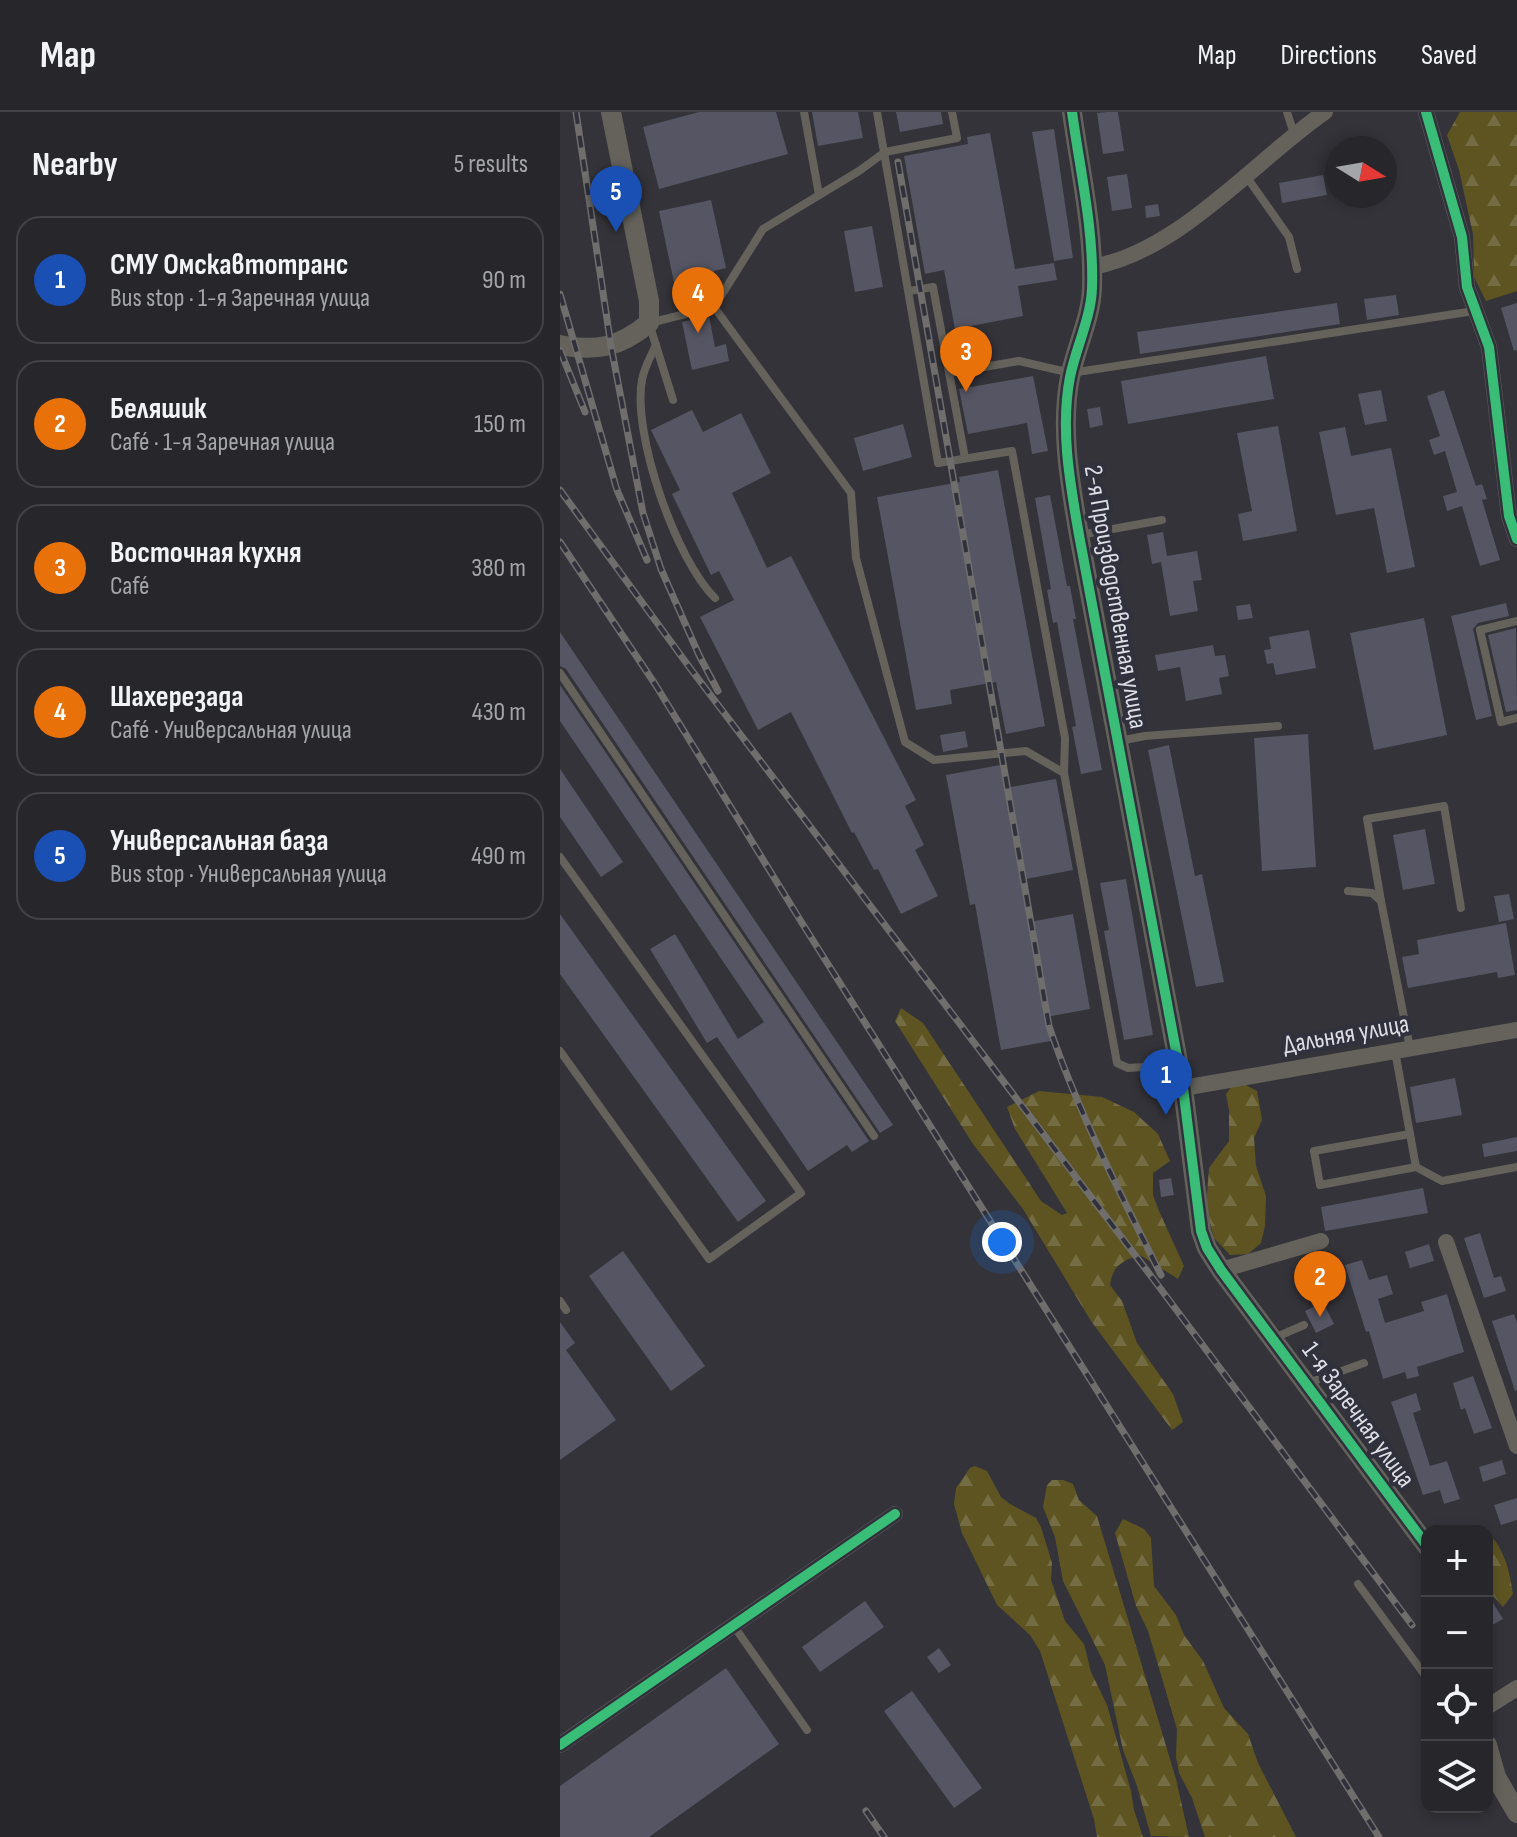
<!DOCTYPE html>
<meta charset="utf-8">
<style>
body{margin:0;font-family:"Sofia Sans Condensed",sans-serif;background:#2e2e33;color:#f1f3f6}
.controls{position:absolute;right:24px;bottom:24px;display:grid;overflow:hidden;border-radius:16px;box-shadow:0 4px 12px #0003}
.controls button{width:72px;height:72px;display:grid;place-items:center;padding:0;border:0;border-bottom:2px solid #424347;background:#26262b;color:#f1f3f6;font:40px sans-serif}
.compass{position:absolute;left:765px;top:24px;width:72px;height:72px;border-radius:50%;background:#26262b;box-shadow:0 4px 12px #0003;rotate:101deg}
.you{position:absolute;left:442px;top:1130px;width:28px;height:28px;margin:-20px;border:6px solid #fff;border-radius:50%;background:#1a73e8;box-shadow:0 0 0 12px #1a73e833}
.badge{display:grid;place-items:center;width:52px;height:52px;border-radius:50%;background:#db2777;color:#fff;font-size:26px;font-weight:700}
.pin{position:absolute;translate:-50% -66px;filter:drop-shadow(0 2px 4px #0008)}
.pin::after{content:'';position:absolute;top:42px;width:28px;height:24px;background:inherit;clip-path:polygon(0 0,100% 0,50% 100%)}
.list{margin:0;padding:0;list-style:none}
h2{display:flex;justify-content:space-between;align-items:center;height:104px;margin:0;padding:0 32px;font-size:34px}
h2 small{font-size:26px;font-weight:400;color:#a4a5a9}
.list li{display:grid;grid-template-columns:52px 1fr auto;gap:24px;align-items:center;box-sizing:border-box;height:128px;margin:0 16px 16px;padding:0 16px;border:2px solid #424347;border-radius:24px}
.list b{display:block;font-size:30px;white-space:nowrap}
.list p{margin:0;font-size:26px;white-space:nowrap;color:#a4a5a9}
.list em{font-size:26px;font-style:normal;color:#a4a5a9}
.icon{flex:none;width:44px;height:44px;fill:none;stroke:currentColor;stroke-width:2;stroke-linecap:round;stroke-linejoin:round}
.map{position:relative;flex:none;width:957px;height:1725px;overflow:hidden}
header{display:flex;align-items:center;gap:48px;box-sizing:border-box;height:112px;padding:0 40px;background:#26262b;border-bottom:2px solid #424347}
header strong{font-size:38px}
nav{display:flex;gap:44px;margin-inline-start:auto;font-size:28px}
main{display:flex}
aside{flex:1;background:#26262b}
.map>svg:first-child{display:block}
.forest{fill:url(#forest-firs)}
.building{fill:#555564}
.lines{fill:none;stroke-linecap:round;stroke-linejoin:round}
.service{stroke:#64625b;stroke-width:8}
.minor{stroke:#64625b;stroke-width:16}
.tertiary{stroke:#64625b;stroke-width:20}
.rail-casing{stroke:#6f6e6c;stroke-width:7}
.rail{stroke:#30313c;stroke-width:4;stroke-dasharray:12;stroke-linecap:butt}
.cycleway-casing{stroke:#30313c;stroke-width:15}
.cycleway{stroke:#3abd76;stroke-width:10}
.labels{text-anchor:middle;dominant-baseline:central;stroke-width:8;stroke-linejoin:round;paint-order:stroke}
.street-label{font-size:26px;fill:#dddee5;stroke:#30313c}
</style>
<header>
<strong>Map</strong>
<nav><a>Map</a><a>Directions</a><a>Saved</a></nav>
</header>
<main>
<aside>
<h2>Nearby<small>5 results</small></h2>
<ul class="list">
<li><span class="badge" style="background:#1a4fb4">1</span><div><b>СМУ Омскавтотранс</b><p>Bus stop · 1-я Заречная улица</p></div><em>90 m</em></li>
<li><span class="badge" style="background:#e8710a">2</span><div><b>Беляшик</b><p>Café · 1-я Заречная улица</p></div><em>150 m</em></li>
<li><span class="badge" style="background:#e8710a">3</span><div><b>Восточная кухня</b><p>Café</p></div><em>380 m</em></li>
<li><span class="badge" style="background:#e8710a">4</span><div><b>Шахерезада</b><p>Café · Универсальная улица</p></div><em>430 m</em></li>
<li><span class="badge" style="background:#1a4fb4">5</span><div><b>Универсальная база</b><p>Bus stop · Универсальная улица</p></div><em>490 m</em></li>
</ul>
</aside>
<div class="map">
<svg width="957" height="1725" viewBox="0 0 957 1725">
<defs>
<pattern id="forest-firs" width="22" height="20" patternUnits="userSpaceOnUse" patternTransform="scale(2)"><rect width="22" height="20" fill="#5d5422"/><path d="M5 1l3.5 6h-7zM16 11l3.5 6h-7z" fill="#746c42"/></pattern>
</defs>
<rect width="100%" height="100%" fill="#333339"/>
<g class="forest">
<polygon points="900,0 957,0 957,179 926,189 914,165 913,122 899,58 887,23"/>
<path d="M341,896l22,15 118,178 21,14 5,-2 -52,-84 -8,-22 32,-16 63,6 32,15 24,22 12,27 -17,12v22l6,16 25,55 -6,13 -38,-24c-18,6 -27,10 -30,30l12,16 15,42 36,51 10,28 -11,8 -81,-109 -68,-112 -50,-65 -78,-123z"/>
<polygon points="673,973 686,973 697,979 702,1008 694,1026 696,1054 706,1084 705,1114 701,1131 688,1142 670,1143 654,1126 646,1095 649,1056 669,1029 669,998 666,982"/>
<polygon points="415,1354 427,1359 441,1385 450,1392 476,1406 481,1415 492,1451 491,1468 505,1509 524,1532 531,1560 547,1593 571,1679 574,1698 583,1725 537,1725 534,1707 480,1539 470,1523 437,1493 402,1421 394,1392 396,1376 410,1356"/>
<polygon points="492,1368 503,1368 513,1372 519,1388 537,1404 616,1667 629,1725 591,1724 577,1674 563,1638 545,1553 503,1469 495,1425 483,1395 487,1373"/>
<polygon points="563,1407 584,1417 591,1426 594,1474 616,1503 624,1523 643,1549 664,1596 688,1622 698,1651 736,1725 645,1725 632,1686 619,1661 616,1645 617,1617 588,1519 576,1494 555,1421"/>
<path d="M927,1420c18,17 22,38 26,62l-10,13 -16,-18z"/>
</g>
<g class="building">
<polygon points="139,0 216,0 228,42 99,77 83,15"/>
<polygon points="252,0 298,0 303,26 258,34"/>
<polygon points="336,0 381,0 383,12 340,20"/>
<polygon points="547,0 558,0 564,39 543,42 537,1"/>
<polygon points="494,17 513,146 494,149 472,20"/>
<polygon points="430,21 455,157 494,151 497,168 458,174 463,204 395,217 384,158 365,162 344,44 408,32 407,25"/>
<polygon points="567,62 572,96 552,99 547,65"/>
<polygon points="763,63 767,83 722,91 719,71"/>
<polygon points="151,88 166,156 154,159 157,171 116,180 99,99"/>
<polygon points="598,92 600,104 586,106 585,94"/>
<polygon points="312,114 323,175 295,180 284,119"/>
<polygon points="836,183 839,203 807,208 804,187"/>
<polygon points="777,191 780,212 580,242 577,220"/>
<polygon points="957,191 957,238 954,239 941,196"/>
<polygon points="149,204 155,235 166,232 169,249 132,258 122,210"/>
<polygon points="706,244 714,287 568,312 561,269"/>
<polygon points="473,264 488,339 472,342 467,311 408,322 399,277"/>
<polygon points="821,278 827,309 805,313 798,282"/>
<polygon points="884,278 916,374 922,372 927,387 922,388 940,448 920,454 902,394 887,399 883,384 897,380 885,339 874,343 869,328 880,324 867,284"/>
<polygon points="540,295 543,313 530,316 527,297"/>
<polygon points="132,298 143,320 181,301 211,361 172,381 207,456 231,444 356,688 345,694 364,733 355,738 378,784 341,802 318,757 314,758 294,720 292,721 231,600 198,618 140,505 174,488 159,459 151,463 112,382 120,378 91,318"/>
<polygon points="343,312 352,345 303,359 294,326"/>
<polygon points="718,314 737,419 683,429 678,402 692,399 677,321"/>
<polygon points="785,315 791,344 831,336 855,455 827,461 814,396 776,403 759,320"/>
<polygon points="438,358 485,614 446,622 436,570 390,578 392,592 356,598 317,385 400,370 399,365"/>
<polygon points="490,383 507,474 510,474 516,507 513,507 542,658 521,662 512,615 516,614 497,510 493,511 487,478 491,477 475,386"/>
<polygon points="603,420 607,444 637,439 642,468 633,469 638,499 610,504 601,450 592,452 587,423"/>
<polygon points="946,491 949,504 918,511 913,517 932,604 916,608 891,504"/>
<polygon points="690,492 693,506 678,508 676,494"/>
<polygon points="864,506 887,623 814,638 790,521"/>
<polygon points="956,516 957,598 946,600 928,523"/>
<polygon points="749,518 756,556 716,563 713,551 707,552 704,538 711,537 709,525"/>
<polygon points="0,520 333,1013 320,1021 6,557 0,554"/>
<polygon points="653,533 655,544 665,543 669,564 659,566 662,582 626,589 620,555 598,559 595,543"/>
<polygon points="0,573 309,1029 292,1040 287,1033 248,1059 157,925 147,931 90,837 115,822 178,927 204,910 0,609"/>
<polygon points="405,619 408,635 383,640 380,623"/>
<polygon points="748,622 756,755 702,759 694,626"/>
<polygon points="609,633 635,764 642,762 664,870 636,875 588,638"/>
<polygon points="440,653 445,676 496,667 513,758 461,768 469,810 513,802 530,897 486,905 491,929 441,938 415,792 410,793 386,663"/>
<polygon points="0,657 63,750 41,765 0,705"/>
<polygon points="865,717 875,772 843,778 833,723"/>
<polygon points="566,767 593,923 564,928 544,819 549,818 540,771"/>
<polygon points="949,782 954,807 939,810 934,784"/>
<polygon points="0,802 206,1089 178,1110 0,862"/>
<polygon points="946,811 955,863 938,866 937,860 848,876 842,845 859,842 857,828"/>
<polygon points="895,966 902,1003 856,1011 850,975"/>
<polygon points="957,1025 957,1039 924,1045 922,1032"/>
<polygon points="611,1066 614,1083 601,1085 599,1068"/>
<polygon points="863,1076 868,1101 765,1119 761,1095"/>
<polygon points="920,1121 934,1166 941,1164 946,1179 924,1186 904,1126"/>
<polygon points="869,1132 874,1149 850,1156 845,1140"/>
<polygon points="63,1139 145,1254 111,1279 29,1164"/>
<polygon points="802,1148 809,1168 827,1163 833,1182 818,1187 825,1211 864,1199 861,1190 887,1182 904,1240 857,1255 859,1264 847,1267 845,1260 823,1267 809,1219 806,1220 785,1153"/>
<polygon points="763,1190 774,1212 756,1221 745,1199"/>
<polygon points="954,1202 957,1211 957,1278 955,1279 932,1209"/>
<polygon points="0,1210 15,1231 6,1238 56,1308 0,1348"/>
<polygon points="913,1264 932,1316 914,1322 905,1296 901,1298 893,1271"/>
<polygon points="856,1281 861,1298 853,1301 870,1354 887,1349 900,1387 884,1392 880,1378 863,1383 831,1290"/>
<polygon points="942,1348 946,1362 923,1370 919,1355"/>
<polygon points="957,1386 957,1408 941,1413 934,1393"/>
<polygon points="927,1481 943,1507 927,1516"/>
<polygon points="305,1489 324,1515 260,1560 242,1535"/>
<polygon points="379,1536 391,1553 379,1561 367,1545"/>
<polygon points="166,1556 219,1632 89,1725 0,1725 0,1674"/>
<polygon points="352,1579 422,1676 394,1696 324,1599"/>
</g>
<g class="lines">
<g class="service">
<polyline points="244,0 259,83"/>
<polyline points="317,0 378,351 452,339 505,626 504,661"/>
<polyline points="727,0 734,22"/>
<polyline points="686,64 729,125 737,157"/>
<polyline points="349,179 373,175 405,346"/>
<polyline points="154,195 291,381 296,446 345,630 374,648 466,639 504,661 557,951 568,956 618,953"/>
<path d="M96,233c-5,11 -12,23 -14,35 -10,54 34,180 73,218"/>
<polyline points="389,261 459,249 511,261 914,199"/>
<polyline points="113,288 89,211 154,195 203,117 299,59 325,40 397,26 392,0"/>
<polyline points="520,423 602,408"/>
<polyline points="957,509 920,518 941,610 957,606"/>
<polyline points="0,561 314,1024"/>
<polyline points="559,629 585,624 718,614"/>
<polyline points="0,745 241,1081 149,1147 0,939"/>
<polyline points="788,779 812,781 821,789 850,936"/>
<polyline points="821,789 807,707 884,694 901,796"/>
<polyline points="835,939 856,1055"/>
<polyline points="850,1022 754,1039 760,1073 856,1055 882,1069 957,1055"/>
<polyline points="0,1189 6,1198"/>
<polyline points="714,1226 744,1213"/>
<polyline points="748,1271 804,1251"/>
<polyline points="798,1472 867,1566"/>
<polyline points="173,1513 247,1618"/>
</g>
<g class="minor">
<polyline points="866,0 902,125 907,175 929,235 949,404 957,427"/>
<path d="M532,155c87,-15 162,-106 233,-155"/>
<polyline points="623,976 957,918"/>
<polyline points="886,1130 957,1334"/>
<polyline points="661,1158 761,1129"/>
<polyline points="927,1595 957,1576"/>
<polyline points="0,1633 335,1402"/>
</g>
<g class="tertiary">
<path d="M512,0c8,58 22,118 20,176 -1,30 -16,59 -22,89 -10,52 0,106 9,158l104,553 18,143 6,17 14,22 206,276"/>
<path d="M0,233c37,7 60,2 89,-22v-22l-38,-189"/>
<polyline points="927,1633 936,1665 957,1701"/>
</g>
<g class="rail-casing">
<g id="rail">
<polyline points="16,0 51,234 83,401 101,457 139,543 158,579"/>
<path d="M338,50l151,864c29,86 71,167 112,249"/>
<polyline points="0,182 57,378 87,448"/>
<polyline points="0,238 25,300"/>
<polyline points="0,378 130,556 594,1168 852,1513"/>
<polyline points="0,430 95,572 242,811 819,1725"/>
<polyline points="306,1699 324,1725"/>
</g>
</g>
<use href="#rail" class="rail"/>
<g class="cycleway-casing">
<g id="cycleway">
<path d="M512,0c8,58 22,118 20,176 -1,30 -16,59 -22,89 -10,52 0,106 9,158l104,553 18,143 6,17 14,22 206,276"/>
<polyline points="866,0 902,125 907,175 929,235 949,404 957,427"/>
<polyline points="0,1633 335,1402"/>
</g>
</g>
<use href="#cycleway" class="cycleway"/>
</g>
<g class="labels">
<g class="street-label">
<text transform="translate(555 485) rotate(80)">2-я Производственная улица</text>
<text transform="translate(786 923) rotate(-10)">Дальняя улица</text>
<text transform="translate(798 1303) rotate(54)">1-я Заречная улица</text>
</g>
</g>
</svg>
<div class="controls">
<button>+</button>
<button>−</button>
<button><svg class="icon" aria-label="locate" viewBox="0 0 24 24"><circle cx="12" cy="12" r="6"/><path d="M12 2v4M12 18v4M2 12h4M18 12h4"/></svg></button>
<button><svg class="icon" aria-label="layers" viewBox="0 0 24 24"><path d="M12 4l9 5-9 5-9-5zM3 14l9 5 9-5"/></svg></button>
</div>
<svg class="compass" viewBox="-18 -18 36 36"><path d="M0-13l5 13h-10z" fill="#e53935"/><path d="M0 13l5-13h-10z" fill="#a4a5a9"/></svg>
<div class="you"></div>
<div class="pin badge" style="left:606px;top:1003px;background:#1a4fb4">1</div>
<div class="pin badge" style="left:760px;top:1205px;background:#e8710a">2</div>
<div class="pin badge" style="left:406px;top:280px;background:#e8710a">3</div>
<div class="pin badge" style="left:138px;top:221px;background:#e8710a">4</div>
<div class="pin badge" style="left:56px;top:120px;background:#1a4fb4">5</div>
</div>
</main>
